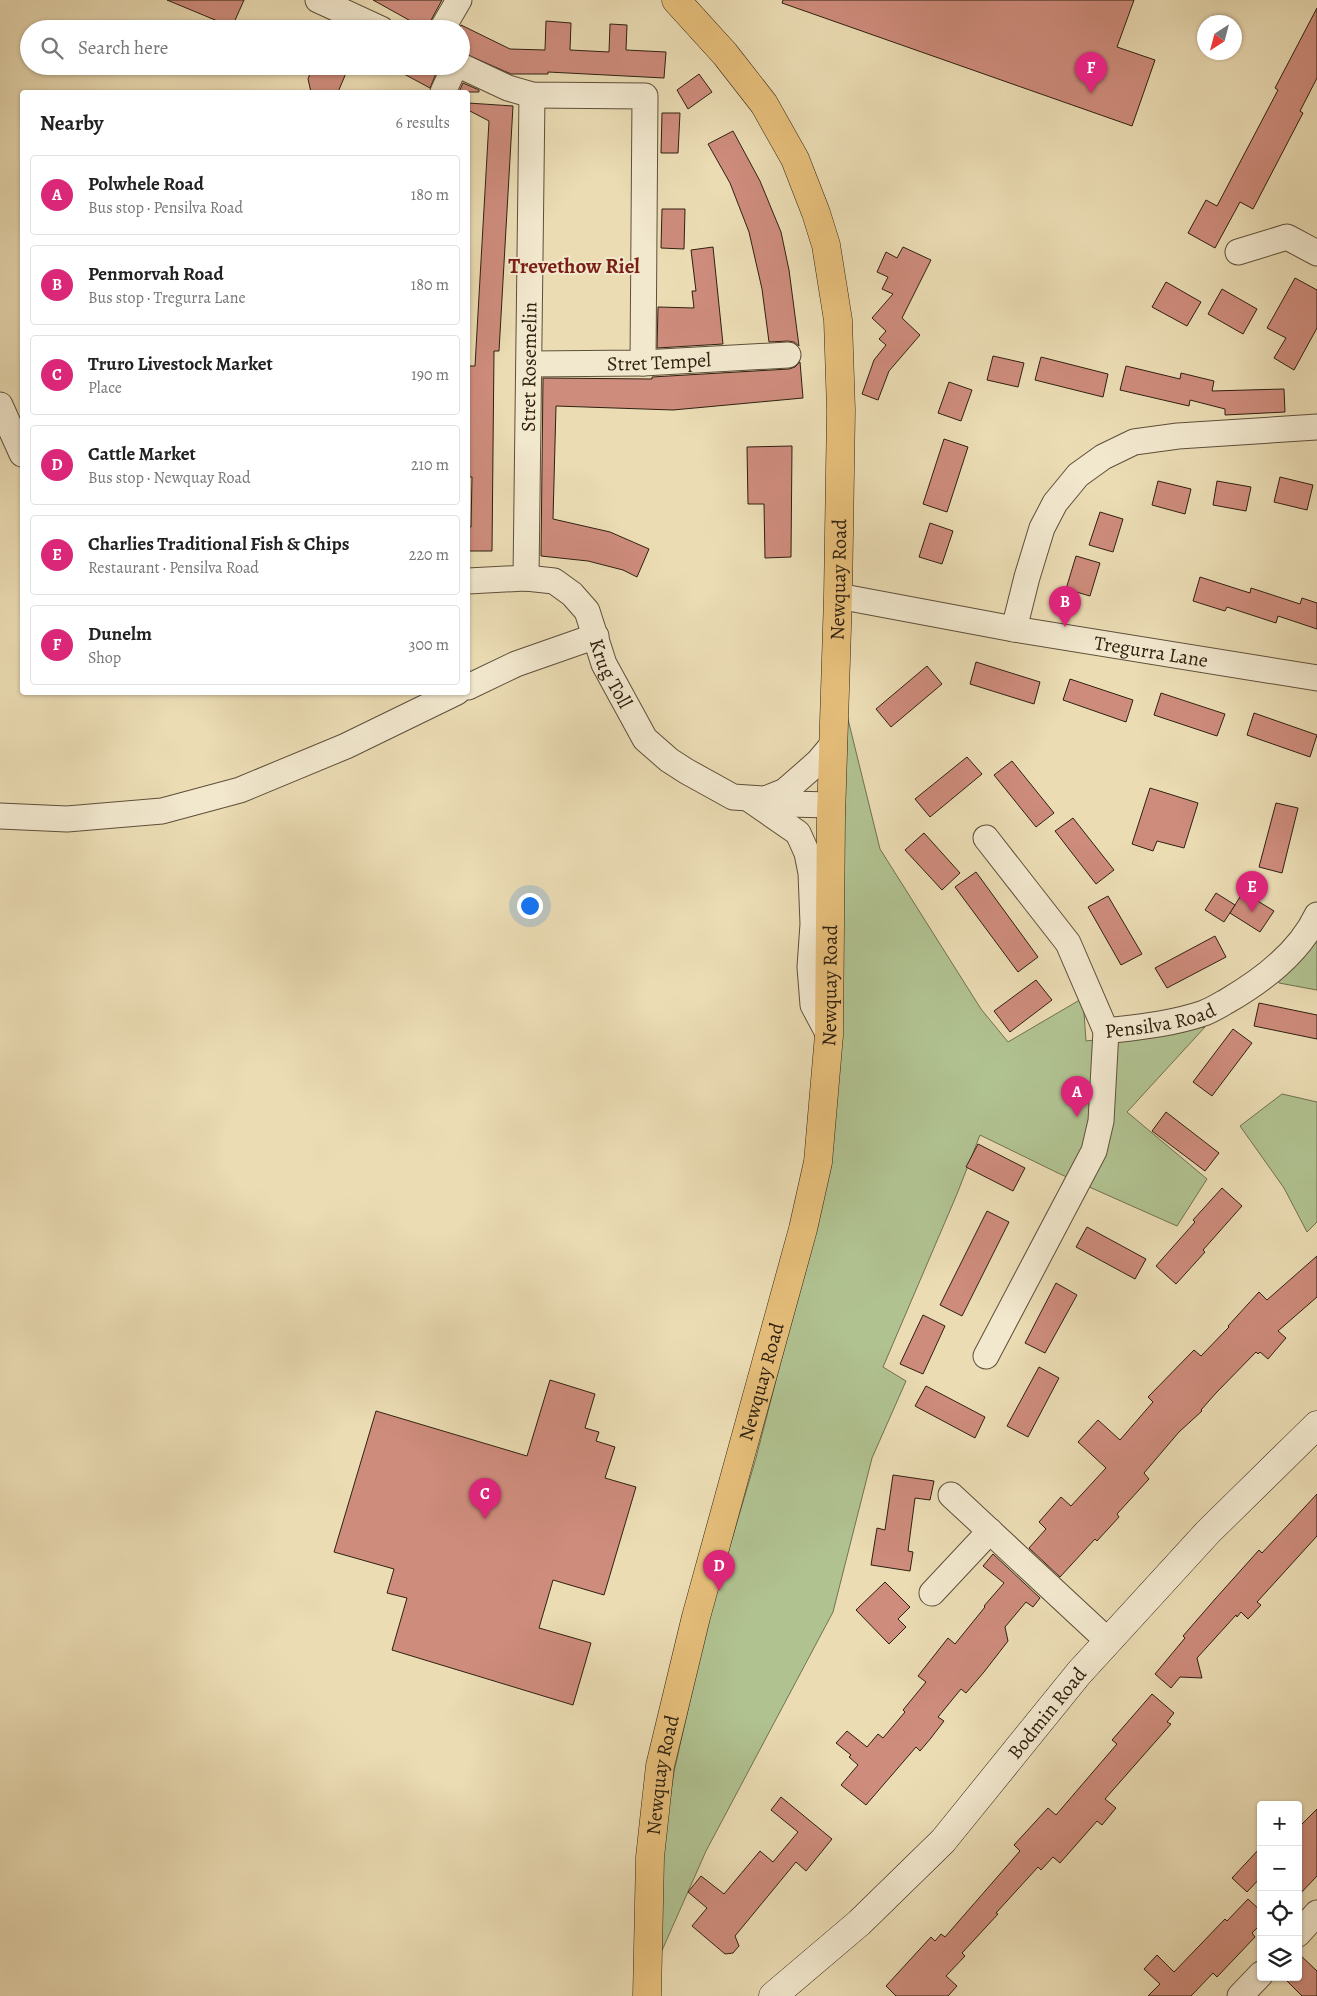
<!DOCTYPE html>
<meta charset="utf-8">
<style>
body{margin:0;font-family:Alegreya,serif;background:#f2f2f2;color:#222}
.controls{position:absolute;right:15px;bottom:15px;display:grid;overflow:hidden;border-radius:5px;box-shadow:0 1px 4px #0004}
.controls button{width:45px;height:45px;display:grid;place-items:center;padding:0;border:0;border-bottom:1px solid #e0e0e0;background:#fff;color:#222;font:25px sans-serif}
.compass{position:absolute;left:1197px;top:15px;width:45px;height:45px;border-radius:50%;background:#fff;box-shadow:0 1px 4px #0004;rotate:216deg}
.you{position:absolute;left:529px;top:905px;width:18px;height:18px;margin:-12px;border:4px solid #fff;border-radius:50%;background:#1a73e8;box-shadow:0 0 0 8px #1a73e833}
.badge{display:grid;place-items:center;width:32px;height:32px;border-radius:50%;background:#db2777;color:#fff;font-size:16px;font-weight:700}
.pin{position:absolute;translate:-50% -41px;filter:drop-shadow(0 1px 2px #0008)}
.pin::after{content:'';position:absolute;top:26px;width:18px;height:15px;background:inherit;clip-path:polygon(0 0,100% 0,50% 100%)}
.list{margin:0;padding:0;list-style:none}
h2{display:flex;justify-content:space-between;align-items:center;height:65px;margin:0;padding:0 20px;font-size:21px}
h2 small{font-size:16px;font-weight:400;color:#767676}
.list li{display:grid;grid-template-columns:32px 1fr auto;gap:15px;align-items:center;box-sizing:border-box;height:80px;margin:0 10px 10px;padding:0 10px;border:1px solid #e0e0e0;border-radius:5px}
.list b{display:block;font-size:19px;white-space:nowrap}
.list p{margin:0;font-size:16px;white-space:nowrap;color:#767676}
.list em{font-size:16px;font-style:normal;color:#767676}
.icon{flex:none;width:28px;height:28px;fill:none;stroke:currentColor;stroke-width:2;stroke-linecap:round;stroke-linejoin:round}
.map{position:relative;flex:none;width:1317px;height:1996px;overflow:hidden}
.search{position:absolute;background:#fff;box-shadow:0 1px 4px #0004;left:20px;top:20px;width:450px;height:55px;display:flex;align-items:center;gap:12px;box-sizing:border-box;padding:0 18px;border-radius:28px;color:#767676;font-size:19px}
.panel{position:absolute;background:#fff;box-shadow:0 1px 4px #0004;left:20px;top:90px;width:450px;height:605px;border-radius:5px}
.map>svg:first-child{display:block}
.green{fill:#b1c291;stroke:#707150}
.building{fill:#ce8c7c;stroke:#2f2010}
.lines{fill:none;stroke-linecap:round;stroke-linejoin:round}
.street-casing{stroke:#5e4f39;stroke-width:27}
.secondary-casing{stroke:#2f2010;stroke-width:29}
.highway-casing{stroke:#2f2010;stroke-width:29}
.street{stroke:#f2e8ce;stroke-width:25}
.secondary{stroke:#f2e8ce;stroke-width:28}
.highway{stroke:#e6be7a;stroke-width:28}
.labels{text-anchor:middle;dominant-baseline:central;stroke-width:4;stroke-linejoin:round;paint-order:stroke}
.street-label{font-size:20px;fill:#2f2010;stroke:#f2e8ce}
.neighbourhood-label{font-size:21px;font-weight:bold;fill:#7a1f14;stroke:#f2e8ce}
</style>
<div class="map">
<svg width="1317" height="1996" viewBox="0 0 1317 1996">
<rect width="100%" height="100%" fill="#ebdcb4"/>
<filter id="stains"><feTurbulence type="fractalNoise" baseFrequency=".004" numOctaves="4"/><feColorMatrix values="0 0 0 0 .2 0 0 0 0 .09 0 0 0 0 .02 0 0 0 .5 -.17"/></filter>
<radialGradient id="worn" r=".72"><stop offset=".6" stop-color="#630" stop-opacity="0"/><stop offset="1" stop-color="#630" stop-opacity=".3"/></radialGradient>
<g class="green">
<polygon points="843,699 880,849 981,1009 1008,1042 1083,998 1086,1041 1205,1027 1127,1112 1207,1179 1177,1226 1060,1174 980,1135 957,1194 883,1367 906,1381 872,1458 833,1612 706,1851 656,1964 661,1856 674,1772 708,1620 756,1458 815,1228"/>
<polygon points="1317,938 1317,990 1279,983 1277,979"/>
<polygon points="1282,1094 1317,1102 1317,1222 1307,1232 1284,1188 1240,1126"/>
</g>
<g class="building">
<polygon points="167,0 244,0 232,27"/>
<polygon points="373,0 442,0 430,22 428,29 425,29"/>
<polygon points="783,0 1134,0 1117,47 1155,60 1132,126 782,3"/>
<polygon points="1317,8 1317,78 1300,111 1303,113 1253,209 1240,202 1215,248 1188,233 1206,200 1217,206 1278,90 1275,88"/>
<polygon points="546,21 571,23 570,50 609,52 610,24 627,25 626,50 666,52 664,78 548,72 548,74 511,74 461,52 461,29 459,29 461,25 510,49 545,50"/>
<polygon points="313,66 349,66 338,92 311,92 308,79"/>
<polygon points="389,66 428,66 437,71 430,88"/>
<polygon points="699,74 712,92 688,109 677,90"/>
<polygon points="463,83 479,90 479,92 459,92"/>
<polygon points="468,103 513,106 499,351 494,351 492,551 468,551 468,527 471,527 472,477 468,477 468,366 475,366 489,121 468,110"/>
<polygon points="662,113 680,113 678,153 661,153"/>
<polygon points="733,131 760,181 781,232 789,270 799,346 794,342 788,341 769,342 762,289 749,232 730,183 708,144"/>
<polygon points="662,209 685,209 684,249 661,248"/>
<polygon points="713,247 723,344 657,348 658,307 694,308 692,291 696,291 691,250"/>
<polygon points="903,247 931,260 902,318 920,335 889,371 878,400 862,394 874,360 886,345 879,339 886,331 872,318 893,294 882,289 888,277 877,272 886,252 897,258"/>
<polygon points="1295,278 1317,290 1317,328 1294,370 1274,358 1286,338 1267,328"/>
<polygon points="1166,282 1201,302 1187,326 1152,307"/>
<polygon points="1222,289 1257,309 1243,334 1208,314"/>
<polygon points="993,356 1024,363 1018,387 987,380"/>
<polygon points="1041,357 1108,374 1103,397 1035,380"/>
<polygon points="800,362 803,398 673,410 556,406 553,519 610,532 649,549 637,577 623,570 588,561 541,556 543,378 652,379 652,377 789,369 795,367"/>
<polygon points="1126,366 1180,379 1181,373 1214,381 1212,391 1284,389 1285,412 1225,415 1225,409 1190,400 1189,406 1120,390"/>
<polygon points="949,382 972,390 961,421 938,413"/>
<polygon points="944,439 968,447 947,512 923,504"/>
<polygon points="792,446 791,557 765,558 764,504 748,504 747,447"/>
<polygon points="1280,477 1313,485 1307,510 1274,502"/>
<polygon points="1158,481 1191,489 1185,514 1152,505"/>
<polygon points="1217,481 1251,487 1246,511 1213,505"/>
<polygon points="1100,512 1123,519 1113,552 1089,545"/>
<polygon points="930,523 953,531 942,564 919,557"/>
<polygon points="1076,556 1100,563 1090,596 1066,589"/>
<polygon points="1200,577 1250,593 1251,588 1300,604 1302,598 1317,603 1317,629 1278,616 1276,623 1227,607 1225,611 1193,601"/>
<polygon points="976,662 1040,682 1034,704 970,684"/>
<polygon points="927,666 942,684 891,727 876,709"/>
<polygon points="1070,679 1133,700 1126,722 1063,700"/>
<polygon points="1161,693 1225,714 1217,736 1154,715"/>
<polygon points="1254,713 1317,735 1310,757 1247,735"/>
<polygon points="967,757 982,774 930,817 915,799"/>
<polygon points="1012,761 1054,813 1036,827 994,775"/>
<polygon points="1150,788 1198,803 1184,848 1157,841 1153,851 1132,844"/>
<polygon points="1276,803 1298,808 1282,873 1259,867"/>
<polygon points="1073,818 1114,870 1096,884 1055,831"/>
<polygon points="924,833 960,873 942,890 905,850"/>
<polygon points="976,872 1038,957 1018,972 955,887"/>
<polygon points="1243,892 1274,911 1260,932 1230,913"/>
<polygon points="1216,893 1235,905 1224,922 1205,910"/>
<polygon points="1108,896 1142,954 1121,965 1088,907"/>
<polygon points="1215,936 1226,957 1167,988 1155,968"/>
<polygon points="1036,980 1052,1000 1010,1032 994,1011"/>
<polygon points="1259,1003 1317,1015 1317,1039 1254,1026"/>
<polygon points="1233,1029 1252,1043 1212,1096 1193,1082"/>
<polygon points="1166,1112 1219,1153 1205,1171 1152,1131"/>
<polygon points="978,1144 1025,1168 1013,1191 966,1167"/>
<polygon points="1222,1188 1242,1206 1203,1250 1205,1252 1176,1284 1156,1266 1195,1222 1193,1220"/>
<polygon points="987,1211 1009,1222 962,1316 940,1305"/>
<polygon points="1087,1227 1146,1259 1135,1279 1076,1247"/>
<polygon points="1317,1256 1317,1297 1278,1331 1286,1338 1268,1359 1260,1352 1258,1354 1256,1352 1216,1393 1201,1410 1202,1411 1179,1432 1144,1473 1149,1479 1117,1514 1119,1517 1097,1541 1095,1539 1060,1577 1029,1548 1046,1529 1039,1522 1061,1497 1071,1506 1106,1468 1078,1442 1098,1420 1120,1440 1153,1402 1148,1397 1194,1350 1201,1356 1229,1327 1228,1326 1259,1292 1267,1300"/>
<polygon points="1056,1283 1077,1295 1045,1353 1025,1343"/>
<polygon points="923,1315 945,1326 923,1374 900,1364"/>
<polygon points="1039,1367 1059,1378 1028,1437 1007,1426"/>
<polygon points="550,1380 595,1394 585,1428 599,1432 596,1441 615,1447 605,1478 636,1487 604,1595 553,1580 539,1628 591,1643 573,1705 392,1650 407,1598 387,1593 394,1569 334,1552 376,1411 527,1456"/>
<polygon points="926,1386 985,1417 975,1438 915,1406"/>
<polygon points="893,1475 934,1481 930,1500 915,1498 908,1551 913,1552 910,1571 871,1565 877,1528 885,1530"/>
<polygon points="1317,1494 1317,1536 1257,1602 1261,1605 1248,1619 1241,1612 1237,1617 1236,1615 1197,1658 1202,1678 1180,1677 1171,1688 1155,1674 1185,1638 1183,1636 1216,1598 1259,1550 1262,1553"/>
<polygon points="993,1554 1040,1598 1033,1607 1026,1602 1005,1627 1008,1641 984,1672 966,1693 961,1689 938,1717 944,1721 931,1738 920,1751 916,1747 866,1805 841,1785 858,1765 849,1757 851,1755 836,1743 847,1731 867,1747 878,1734 883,1738 905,1712 903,1710 926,1682 918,1676 948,1638 955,1644 985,1607 984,1606 1004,1583 983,1566"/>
<polygon points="885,1582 910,1607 898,1619 906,1627 889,1644 856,1610"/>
<polygon points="1152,1694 1174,1713 1167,1722 1171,1724 1105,1799 1116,1808 1102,1825 1097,1821 1060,1863 1053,1857 1041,1870 1038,1867 996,1913 998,1914 962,1953 965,1956 946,1976 957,1986 948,1996 896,1996 886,1986 931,1937 935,1941 941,1934 945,1937 1020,1851 1014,1845 1048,1808 1056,1815 1117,1744 1112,1740"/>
<polygon points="781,1797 832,1839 806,1871 796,1862 735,1936 739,1946 733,1953 725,1954 692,1926 707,1908 688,1892 701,1876 724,1894 760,1851 773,1862 798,1832 771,1810"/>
<polygon points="1317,1809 1317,1876 1298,1896 1298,1828"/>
<polygon points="1261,1847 1261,1877 1247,1892 1232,1878"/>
<polygon points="1248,1899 1261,1911 1261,1924 1252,1933 1255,1937 1217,1977 1213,1973 1191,1996 1148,1996 1160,1984 1144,1969 1157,1955 1174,1972 1225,1919 1227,1921"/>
<polygon points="1298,1953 1317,1971 1317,1996 1302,1996 1283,1977 1298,1977"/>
</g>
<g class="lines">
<g class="street-casing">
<g id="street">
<polyline points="318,0 381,29"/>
<polyline points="442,29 459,0"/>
<polyline points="461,66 508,88 532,95 645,96 643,363"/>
<polyline points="443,92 455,66"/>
<polyline points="1238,252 1287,237 1317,253"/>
<path id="s1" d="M529,364l114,-1 145,-8"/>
<polyline points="0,405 22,454"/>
<path id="s2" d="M526,578l6,-483"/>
<path id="s3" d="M468,581l58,-3 28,3 18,13 15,17 17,53 41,75 24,21 17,11 47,26 32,2 20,-8 33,-29 16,-19"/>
<path id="s4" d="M838,596l176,33 303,49"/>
<polyline points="1014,629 1027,577 1042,528 1055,503 1078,475 1103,457 1134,442 1178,436 1317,427"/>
<polyline points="468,687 516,664 596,636"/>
<polyline points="749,799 798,833 807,853 811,873 813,924 810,967 813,1005 829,1035"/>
<polyline points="765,799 787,804 832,805"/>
<polyline points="0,816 67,819 162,811 240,790 346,746 457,692"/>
<path id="s5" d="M1106,1031c33,-4 66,-7 98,-18 8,-3 16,-8 23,-12 36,-21 72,-48 90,-86"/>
<polyline points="986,1356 1094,1151 1101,1121 1106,1031 1068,943 986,838"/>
<polyline points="951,1495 1108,1641"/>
<polyline points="932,1593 990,1531"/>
<polyline points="1298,1934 1317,1913"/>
<polyline points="1240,1996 1261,1974"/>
</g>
</g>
<g class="secondary-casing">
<g id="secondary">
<path id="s6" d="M773,1996l86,-73 84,-82 136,-168 129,-141 109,-107"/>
</g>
</g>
<g class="highway-casing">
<g id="highway">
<path id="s7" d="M647,1996l3,-139 10,-91 36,-149 107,-388 15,-67 11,-127 2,-219 7,-220 3,-186 -3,-90 -12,-75 -10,-32 -21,-54 -31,-55 -39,-50 -49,-54"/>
</g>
</g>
<use href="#street" class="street"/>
<use href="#secondary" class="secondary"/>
<use href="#highway" class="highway"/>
</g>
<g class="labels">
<g class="street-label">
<text stroke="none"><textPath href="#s1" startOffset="130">Stret Tempel</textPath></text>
<text stroke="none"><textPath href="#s2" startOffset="211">Stret Rosemelin</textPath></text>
<text stroke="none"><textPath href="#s7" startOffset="1438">Newquay Road</textPath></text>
<text stroke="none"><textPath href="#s4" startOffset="318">Tregurra Lane</textPath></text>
<text stroke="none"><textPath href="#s3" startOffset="198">Krug Toll</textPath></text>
<text stroke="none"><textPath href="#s7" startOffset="1032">Newquay Road</textPath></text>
<text stroke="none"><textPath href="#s5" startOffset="55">Pensilva Road</textPath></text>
<text stroke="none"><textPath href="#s7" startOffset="628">Newquay Road</textPath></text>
<text stroke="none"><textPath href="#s6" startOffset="395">Bodmin Road</textPath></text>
<text stroke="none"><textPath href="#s7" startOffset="222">Newquay Road</textPath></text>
</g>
<g class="neighbourhood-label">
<text x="574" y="266">Trevethow Riel</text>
</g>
</g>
<rect width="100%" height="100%" filter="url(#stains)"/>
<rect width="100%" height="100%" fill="url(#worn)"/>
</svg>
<div class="controls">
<button>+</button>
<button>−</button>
<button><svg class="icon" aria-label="locate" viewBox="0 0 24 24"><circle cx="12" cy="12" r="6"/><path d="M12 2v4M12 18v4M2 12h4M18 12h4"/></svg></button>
<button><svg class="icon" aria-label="layers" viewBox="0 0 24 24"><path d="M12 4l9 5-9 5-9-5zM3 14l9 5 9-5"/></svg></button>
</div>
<svg class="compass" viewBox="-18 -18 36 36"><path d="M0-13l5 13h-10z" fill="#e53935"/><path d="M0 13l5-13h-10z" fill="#767676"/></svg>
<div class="you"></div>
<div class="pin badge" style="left:1077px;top:1117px">A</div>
<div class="pin badge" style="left:1065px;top:627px">B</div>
<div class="pin badge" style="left:485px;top:1519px">C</div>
<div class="pin badge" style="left:719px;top:1591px">D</div>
<div class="pin badge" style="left:1252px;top:912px">E</div>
<div class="pin badge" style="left:1091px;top:93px">F</div>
<div class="search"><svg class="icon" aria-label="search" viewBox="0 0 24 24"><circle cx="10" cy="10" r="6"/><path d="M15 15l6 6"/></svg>Search here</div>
<section class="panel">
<h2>Nearby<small>6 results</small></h2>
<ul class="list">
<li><span class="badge">A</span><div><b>Polwhele Road</b><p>Bus stop · Pensilva Road</p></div><em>180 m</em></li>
<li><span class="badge">B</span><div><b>Penmorvah Road</b><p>Bus stop · Tregurra Lane</p></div><em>180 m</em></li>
<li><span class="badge">C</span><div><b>Truro Livestock Market</b><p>Place</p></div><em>190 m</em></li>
<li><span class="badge">D</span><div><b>Cattle Market</b><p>Bus stop · Newquay Road</p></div><em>210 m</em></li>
<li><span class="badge">E</span><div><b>Charlies Traditional Fish &amp; Chips</b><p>Restaurant · Pensilva Road</p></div><em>220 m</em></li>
<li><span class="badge">F</span><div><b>Dunelm</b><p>Shop</p></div><em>300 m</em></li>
</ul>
</section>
</div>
